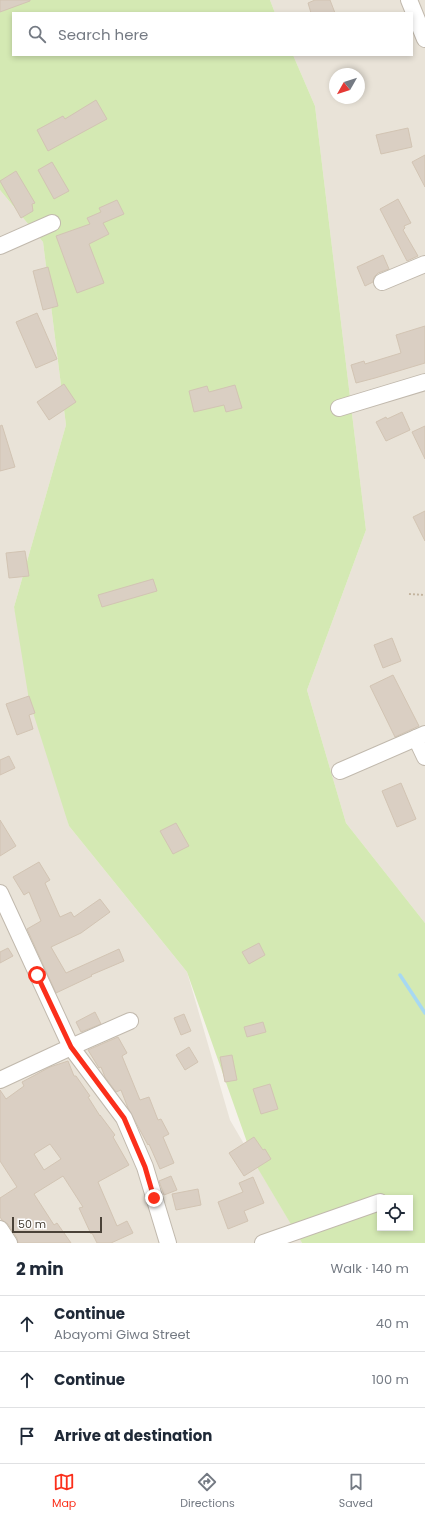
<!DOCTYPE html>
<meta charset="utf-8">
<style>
body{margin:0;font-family:Poppins,sans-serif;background:#f2f2f3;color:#1f2937}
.controls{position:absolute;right:12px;bottom:12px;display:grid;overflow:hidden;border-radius:0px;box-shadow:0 2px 6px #0003}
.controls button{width:36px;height:36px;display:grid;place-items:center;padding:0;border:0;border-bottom:1px solid #e0e1e3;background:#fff;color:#1f2937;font:20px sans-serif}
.compass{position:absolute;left:329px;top:68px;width:36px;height:36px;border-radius:50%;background:#fff;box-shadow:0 2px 6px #0003;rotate:231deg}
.scale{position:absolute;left:12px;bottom:10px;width:90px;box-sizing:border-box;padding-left:4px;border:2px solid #4a4238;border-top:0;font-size:11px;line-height:14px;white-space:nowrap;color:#4a4238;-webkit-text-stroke:3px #fff;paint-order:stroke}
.stop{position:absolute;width:12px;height:12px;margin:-9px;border:3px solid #fb2f1b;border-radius:50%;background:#fff}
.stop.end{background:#fb2f1b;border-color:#fff;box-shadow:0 1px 4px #0008}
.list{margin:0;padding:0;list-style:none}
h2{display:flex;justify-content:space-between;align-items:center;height:52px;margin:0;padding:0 16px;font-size:17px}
h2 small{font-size:13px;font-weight:400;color:#747a83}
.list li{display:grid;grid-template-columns:26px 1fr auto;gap:12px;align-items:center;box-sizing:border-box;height:56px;padding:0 16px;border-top:1px solid #e0e1e3}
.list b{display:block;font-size:15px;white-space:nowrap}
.list p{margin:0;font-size:13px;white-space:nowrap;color:#747a83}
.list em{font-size:13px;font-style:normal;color:#747a83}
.icon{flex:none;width:22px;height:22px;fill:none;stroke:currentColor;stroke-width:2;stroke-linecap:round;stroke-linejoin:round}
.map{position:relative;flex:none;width:425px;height:1243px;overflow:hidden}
.search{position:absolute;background:#fff;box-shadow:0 2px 6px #0003;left:12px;right:12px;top:12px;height:44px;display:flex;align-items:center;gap:10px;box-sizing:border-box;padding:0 14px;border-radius:0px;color:#747a83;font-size:15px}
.sheet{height:220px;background:#fff}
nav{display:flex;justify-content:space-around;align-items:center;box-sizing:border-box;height:56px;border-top:1px solid #e0e1e3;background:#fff;font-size:11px;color:#747a83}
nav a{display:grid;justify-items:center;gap:2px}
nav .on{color:#fb2f1b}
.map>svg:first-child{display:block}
.residential{fill:#e9e3d8;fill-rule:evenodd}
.green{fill:#d4e9b3;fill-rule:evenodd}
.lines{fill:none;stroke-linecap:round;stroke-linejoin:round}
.stream{stroke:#a7d8f2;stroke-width:3.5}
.building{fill:#dacfc3;stroke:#d2c4b3;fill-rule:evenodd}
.minor-casing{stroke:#c1b9ad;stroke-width:18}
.path{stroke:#c3b49e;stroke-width:2;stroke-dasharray:2 2;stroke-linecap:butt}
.minor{stroke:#fff;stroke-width:16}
.route{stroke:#fb2f1b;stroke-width:5}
</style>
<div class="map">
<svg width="425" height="1243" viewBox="0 0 425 1243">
<rect width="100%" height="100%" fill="#f5f1ea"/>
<g class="residential">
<path d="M270,0h155v923l-79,-100 -39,-133 59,-160 -51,-424 -22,-51h119v-42h-137zM335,74h24v24h-24z"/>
<polygon points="0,190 43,242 66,425 14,607 69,826 187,972 230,1120 302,1243 0,1243"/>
</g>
<path class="green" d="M0,0h270l5,13h-262v42h280l22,51 51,424 -59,160 39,133 79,100v320h-123l-48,-81 -67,-190 -118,-146 -40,-126 -15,-93 52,-182 -23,-183 -43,-52zM380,1198h30v30h-30z"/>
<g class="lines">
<polyline class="stream" points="400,975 425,1013"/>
</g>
<g class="building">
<polygon points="0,0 30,0 30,1 0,12"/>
<polygon points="315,0 330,0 335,13 311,13 308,3"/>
<polygon points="96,100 107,119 48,151 37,130 63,116 65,119"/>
<polygon points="408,128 412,147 381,154 376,135"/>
<polygon points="425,155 425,187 412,162"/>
<polygon points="52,162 69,191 54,199 38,170"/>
<polygon points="16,171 35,203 32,204 33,211 21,218 0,181"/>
<polygon points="398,199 411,223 404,226 405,228 403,230 418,256 407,261 380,209"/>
<polygon points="117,200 124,214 103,223 109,234 89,244 104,283 77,293 56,236 90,224 87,218 101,212 99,208"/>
<polygon points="383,255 389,269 378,273 374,277 373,282 365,286 357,267"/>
<polygon points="48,267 58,306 43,310 33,271"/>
<polygon points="37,313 57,359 36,368 16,322"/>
<polygon points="425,326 425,363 375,378 356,383 351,365 364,361 365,364 401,353 396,335"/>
<polygon points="64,384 76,402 49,420 37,402"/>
<polygon points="235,385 242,408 226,412 224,405 194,412 189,391 207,386 209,392"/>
<polygon points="402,412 410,430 386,441 376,422 386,417 387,419"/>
<polygon points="2,425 15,467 0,471 0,426"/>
<polygon points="425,426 425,459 412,432"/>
<polygon points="425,511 425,541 413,517"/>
<polygon points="25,551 29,576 9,578 6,553"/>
<polygon points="153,579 157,591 102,607 98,595"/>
<polygon points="392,638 401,661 383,668 374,645"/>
<polygon points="393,675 419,726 395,737 370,686"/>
<polygon points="29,696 35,713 29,715 33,729 17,735 6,704"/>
<polygon points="9,756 15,768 0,775 0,760"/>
<polygon points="401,783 416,819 397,827 382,791"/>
<polygon points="0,820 16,846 0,856"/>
<polygon points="176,823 189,846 173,854 160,831"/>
<polygon points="39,862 50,880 45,883 60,917 71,912 74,917 100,899 110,912 81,933 51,947 66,973 119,949 124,961 91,975 92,976 56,993 27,929 41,921 29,892 24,895 13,877"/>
<polygon points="259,943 265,955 249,964 242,952"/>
<polygon points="8,948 13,956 0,963 0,952"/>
<polygon points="95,1012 101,1024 81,1032 76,1022"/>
<polygon points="184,1014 191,1031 181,1035 174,1018"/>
<polygon points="263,1022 266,1032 247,1037 244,1027"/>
<polygon points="118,1037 127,1053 122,1056 140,1100 149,1097 158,1120 161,1119 169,1134 163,1137 174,1163 160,1169 149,1144 148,1145 128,1108 121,1090 116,1092 105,1077 101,1067 99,1068 88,1050"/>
<polygon points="189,1047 198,1062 185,1070 176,1055"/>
<polygon points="232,1055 237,1080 225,1082 220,1057"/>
<path d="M68,1061l6,15h2l14,20 -2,1 12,19v-1l15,20 -2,2 16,28 -31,17 19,44 10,-5 6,12 -22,10h-14l-5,-10 -1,1 -12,-26 4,-1 -20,-31 -29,18 20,31 3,-2 14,20h-53l-1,-5 -9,-14 -6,-4 -2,-3v-19l17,-11 -17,-26v-71l6,9 18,-13 -2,-4 28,-15zM50,1144l11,15 -17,11 -10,-16z"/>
<polygon points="270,1084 278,1109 261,1114 253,1089"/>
<polygon points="254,1137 263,1150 265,1149 271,1159 244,1176 229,1153"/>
<polygon points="171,1176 177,1190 164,1195 159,1181"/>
<polygon points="253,1177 264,1203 244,1211 248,1221 228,1229 218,1202 243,1192 239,1183"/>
<polygon points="198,1189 201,1205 176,1210 172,1194"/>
</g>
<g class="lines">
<g class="minor-casing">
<g id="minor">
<polyline points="409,0 425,39"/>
<polyline points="0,246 52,223"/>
<polyline points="382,282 425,264"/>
<polyline points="339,408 425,382"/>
<polyline points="425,734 416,738 425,757"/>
<polyline points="340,771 416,738"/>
<polyline points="0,893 71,1047 0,1080"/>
<polyline points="130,1021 71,1047 124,1118 145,1167 168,1243"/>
<polyline points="0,1229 9,1243"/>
<polyline points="263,1243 380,1202"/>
</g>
</g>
<polyline class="path" points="409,594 425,595"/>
<use href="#minor" class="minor"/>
</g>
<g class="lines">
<polyline class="route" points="37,975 71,1047 124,1118 145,1167 154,1198"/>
</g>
</svg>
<div class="controls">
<button><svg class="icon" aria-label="locate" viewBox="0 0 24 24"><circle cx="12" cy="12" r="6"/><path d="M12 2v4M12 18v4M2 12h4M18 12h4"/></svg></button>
</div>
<svg class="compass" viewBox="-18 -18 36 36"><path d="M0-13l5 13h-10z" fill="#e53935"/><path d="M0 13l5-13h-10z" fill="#747a83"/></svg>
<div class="scale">50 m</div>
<div class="stop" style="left:37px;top:975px"></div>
<div class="stop end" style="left:154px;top:1198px"></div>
<div class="search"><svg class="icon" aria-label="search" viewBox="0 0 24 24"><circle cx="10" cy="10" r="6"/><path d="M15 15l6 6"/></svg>Search here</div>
</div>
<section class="sheet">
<h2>2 min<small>Walk · 140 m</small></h2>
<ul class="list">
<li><svg class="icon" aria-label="ahead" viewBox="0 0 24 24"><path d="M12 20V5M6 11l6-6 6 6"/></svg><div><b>Continue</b><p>Abayomi Giwa Street</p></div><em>40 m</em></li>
<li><svg class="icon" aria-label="ahead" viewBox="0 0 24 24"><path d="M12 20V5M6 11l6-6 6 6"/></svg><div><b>Continue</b></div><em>100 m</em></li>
<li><svg class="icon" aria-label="arrive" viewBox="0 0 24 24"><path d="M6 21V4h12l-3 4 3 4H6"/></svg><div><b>Arrive at destination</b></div></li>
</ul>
</section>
<nav>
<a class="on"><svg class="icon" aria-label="map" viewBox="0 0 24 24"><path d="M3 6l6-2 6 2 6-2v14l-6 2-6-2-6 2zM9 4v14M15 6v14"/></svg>Map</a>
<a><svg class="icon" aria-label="directions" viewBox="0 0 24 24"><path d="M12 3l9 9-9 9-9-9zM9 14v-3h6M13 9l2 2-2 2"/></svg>Directions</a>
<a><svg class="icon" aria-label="saved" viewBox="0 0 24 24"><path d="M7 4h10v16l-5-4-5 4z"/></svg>Saved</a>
</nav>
